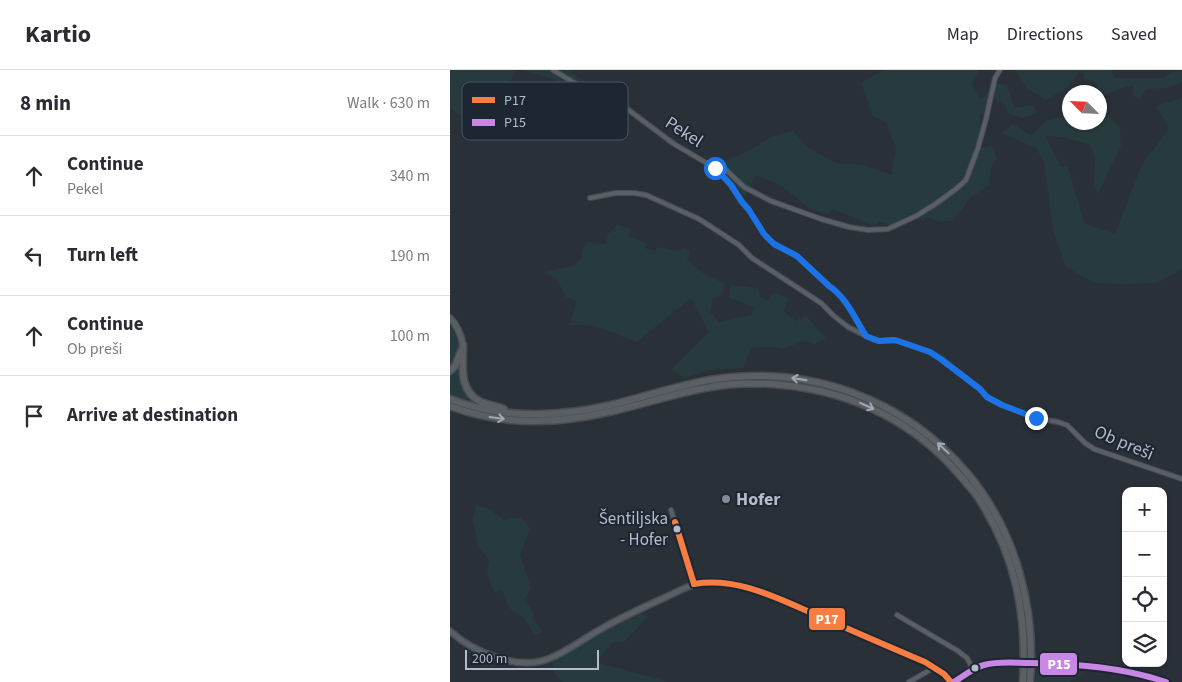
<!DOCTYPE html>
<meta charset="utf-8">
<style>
body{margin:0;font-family:"Source Sans 3",sans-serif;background:#f7f7f7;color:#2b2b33}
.controls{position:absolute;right:15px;bottom:15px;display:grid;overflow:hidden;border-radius:10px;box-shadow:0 1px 4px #0004}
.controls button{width:45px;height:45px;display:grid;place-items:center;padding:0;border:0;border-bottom:1px solid #e1e1e2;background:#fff;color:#2b2b33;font:25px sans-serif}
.compass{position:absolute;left:612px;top:15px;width:45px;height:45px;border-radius:50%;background:#fff;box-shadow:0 1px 4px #0004;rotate:294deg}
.scale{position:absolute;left:15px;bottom:12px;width:134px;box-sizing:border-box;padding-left:5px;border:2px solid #b4bcc9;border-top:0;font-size:14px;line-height:18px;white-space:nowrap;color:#b4bcc9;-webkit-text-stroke:4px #1d2633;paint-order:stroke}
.stop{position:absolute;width:15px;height:15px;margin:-11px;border:4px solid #1a73e8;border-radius:50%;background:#fff}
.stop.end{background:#1a73e8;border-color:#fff;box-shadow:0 1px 5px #0008}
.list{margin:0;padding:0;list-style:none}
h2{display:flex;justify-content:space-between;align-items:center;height:65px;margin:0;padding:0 20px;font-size:21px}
h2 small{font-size:16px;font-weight:400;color:#7c7c81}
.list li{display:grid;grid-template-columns:32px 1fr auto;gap:15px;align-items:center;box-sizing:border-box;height:80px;padding:0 20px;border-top:1px solid #e1e1e2}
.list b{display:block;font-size:19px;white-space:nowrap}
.list p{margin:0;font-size:16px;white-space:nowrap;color:#7c7c81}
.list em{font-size:16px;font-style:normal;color:#7c7c81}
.icon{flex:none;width:28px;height:28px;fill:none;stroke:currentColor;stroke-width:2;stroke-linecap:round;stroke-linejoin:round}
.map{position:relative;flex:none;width:732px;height:612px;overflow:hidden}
header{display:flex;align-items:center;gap:30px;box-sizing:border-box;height:70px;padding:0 25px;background:#fff;border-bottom:1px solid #e1e1e2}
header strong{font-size:24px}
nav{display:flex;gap:28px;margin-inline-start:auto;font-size:18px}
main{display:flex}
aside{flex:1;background:#fff}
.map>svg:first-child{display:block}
.green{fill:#273a3e}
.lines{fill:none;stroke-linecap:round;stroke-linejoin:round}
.minor-casing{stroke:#484c53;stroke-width:6}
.tertiary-casing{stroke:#484c53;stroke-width:8}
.secondary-casing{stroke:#484c53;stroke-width:8}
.trunk-casing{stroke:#474c53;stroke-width:9}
.minor{stroke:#5a5e66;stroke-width:4}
.tertiary{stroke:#5a5e66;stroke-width:5}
.secondary{stroke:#595d64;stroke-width:5.5}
.trunk{stroke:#5b5f64;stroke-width:6}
.bus-1-casing{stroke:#1d2633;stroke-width:10}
.bus-2-casing{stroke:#1d2633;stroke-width:10}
.bus-1{stroke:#f77d43;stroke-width:6}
.bus-2{stroke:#c787e3;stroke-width:6}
.oneway{stroke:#a2a9b5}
.route{stroke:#1a73e8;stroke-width:6}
.poi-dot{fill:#848b96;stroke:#1d2633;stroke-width:2}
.bus-dot{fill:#b4bcc9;stroke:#1d2633;stroke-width:2}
.labels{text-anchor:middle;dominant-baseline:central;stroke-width:4;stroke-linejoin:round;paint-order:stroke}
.bus-label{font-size:17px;fill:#b4bcc9;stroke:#1d2633;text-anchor:end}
.street-label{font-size:18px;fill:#b4bcc9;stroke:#1d2633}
.poi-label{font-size:18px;font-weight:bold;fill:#b4bcc9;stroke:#1d2633;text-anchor:start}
.key{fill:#1d2633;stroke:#4a5360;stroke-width:1}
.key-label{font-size:14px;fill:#b4bcc9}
.line-badge{stroke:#1d2633;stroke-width:2}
.badge-label{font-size:14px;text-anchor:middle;font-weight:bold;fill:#fff}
</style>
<header>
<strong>Kartio</strong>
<nav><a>Map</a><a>Directions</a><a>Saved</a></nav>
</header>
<main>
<aside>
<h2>8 min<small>Walk · 630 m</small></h2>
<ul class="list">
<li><svg class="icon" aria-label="ahead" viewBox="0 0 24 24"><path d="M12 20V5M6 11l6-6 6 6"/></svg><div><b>Continue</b><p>Pekel</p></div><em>340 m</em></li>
<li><svg class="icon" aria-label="left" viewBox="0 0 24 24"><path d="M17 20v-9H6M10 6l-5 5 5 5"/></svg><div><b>Turn left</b></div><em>190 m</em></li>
<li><svg class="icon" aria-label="ahead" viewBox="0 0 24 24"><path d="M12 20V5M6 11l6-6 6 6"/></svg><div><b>Continue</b><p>Ob preši</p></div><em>100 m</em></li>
<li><svg class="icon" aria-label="arrive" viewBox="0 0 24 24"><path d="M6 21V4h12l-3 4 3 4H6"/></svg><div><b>Arrive at destination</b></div></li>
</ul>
</aside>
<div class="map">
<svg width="732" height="612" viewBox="0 0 732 612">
<rect width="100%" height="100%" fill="#2a3038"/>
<g class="green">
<polygon points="0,0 66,0 54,23 44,69 0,38"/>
<polygon points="73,0 118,0 167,33 170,50 133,27 102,9"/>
<polygon points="433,0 529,0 522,14 530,29 534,28 544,13 557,15 564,38 583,35 587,43 573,48 557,43 556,36 542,27 534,43 530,46 532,66 529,74 532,78 541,75 547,88 541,98 539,115 518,130 512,141 507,143 504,151 491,152 476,147 473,151 457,146 442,156 429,151 425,157 383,139 377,145 359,138 330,115 306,105 295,127 276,108 277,90 301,80 320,67 343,61 357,77 386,93 414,95 441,105 446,77 436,53 423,46 411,13"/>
<polygon points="565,0 661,0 665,8 714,8 722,2 732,1 732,12 718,18 697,19 689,30 682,24 684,16 674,17 650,27 646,12 634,9 634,3 629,2 617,18 596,30 578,19"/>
<polygon points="732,28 732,199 707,213 673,214 644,213 616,197 603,160 594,92 586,78 551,63 564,54 581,66 597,50 619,45 620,52 650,52 650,37 670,58 671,76 648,124 644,113 645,88 640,75 613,67 595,66 610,96 618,97 634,153 665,164 692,94 719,59 706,36"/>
<polygon points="167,155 182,159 178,166 197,174 195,178 205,181 208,177 230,181 234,178 240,182 237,190 257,206 275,213 272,225 263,228 260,242 269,252 301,245 305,237 279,228 281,215 308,218 310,227 318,231 324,222 338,228 334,241 346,251 356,246 376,268 365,274 353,271 334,279 321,277 301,278 293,298 262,300 234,308 222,299 259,262 241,228 187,272 145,256 120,255 126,231 116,227 106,208 94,202 123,196 132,188 132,181 136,171 156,174 158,164"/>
<path d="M0,252c13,16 11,30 0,46z"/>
<polygon points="10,288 11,304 29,335 0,326 0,305 4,301"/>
<polygon points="26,435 40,439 53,450 70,447 80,458 70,485 81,518 74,530 83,541 84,551 93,562 84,564 74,548 59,538 52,520 44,522 37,503 39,490 28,476 23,450"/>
<polygon points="188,544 198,546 174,572 163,572 146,592 219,612 113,612 105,604 102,591 150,564"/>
<polygon points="587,596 633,603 620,612 585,612"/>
</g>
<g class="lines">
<g class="minor-casing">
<g id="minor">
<path d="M103,0l25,15 29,10 7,4 60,45 41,24 16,17 11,17 7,8 15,24 10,10 23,12 32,30c18,12 26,33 37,50"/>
<polyline points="265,98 270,97 274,98 294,117 321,131 371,149 399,157 418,160 438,159 466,146 484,135 506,119 516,110 528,78 536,49 545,8 550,0"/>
<polyline points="140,128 166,123 184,123 196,125 249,149 289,175 302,188 371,233 384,246 398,257 422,269 429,271 445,270 480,282 493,290 530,319 537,327 552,335 586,348 608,352 617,355 635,373 644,379 732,409"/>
<polyline points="221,440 244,514"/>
<polyline points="447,545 508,581 517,588 523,599"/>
<polyline points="459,612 485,597"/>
</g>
</g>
<g class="tertiary-casing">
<g id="tertiary">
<path d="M0,561c23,21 68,40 98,28 19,-7 35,-20 53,-30 21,-12 43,-22 65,-32 11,-5 22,-12 35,-14 19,-4 38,1 56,7l168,72 19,12 7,8"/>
<path d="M585,593c44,0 90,3 131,19"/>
<polyline points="504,612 523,599 537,594 570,593"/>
</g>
</g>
<g class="secondary-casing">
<path id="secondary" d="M0,248c8,8 11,16 13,27"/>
</g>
<g class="trunk-casing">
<g id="trunk">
<path d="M13,275c0,20 -5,46 18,57 7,3 15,4 23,7"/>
<polyline points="0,301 5,296 11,281"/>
<path d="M0,329c51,20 109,18 161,6 33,-8 65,-19 99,-25 98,-16 194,18 258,94 48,58 68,134 62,208"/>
<path d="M0,336c52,20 109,18 163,5 35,-8 69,-20 104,-25 22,-4 44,-3 66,-1 70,7 133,37 179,93 6,7 12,13 17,21 37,57 48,116 44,183"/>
</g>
</g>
<use href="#minor" class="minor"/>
<use href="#tertiary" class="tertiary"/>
<use href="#secondary" class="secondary"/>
<use href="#trunk" class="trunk"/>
<g class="bus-1-casing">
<g id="bus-1">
<polyline points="225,452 244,514"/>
<path d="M244,514c47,-8 90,18 132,35 33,15 66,29 99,43l19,12 7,8"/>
</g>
</g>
<g class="bus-2-casing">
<path id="bus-2" d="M504,612c10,-6 19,-14 30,-17 15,-4 31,-2 46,-2 46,1 92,4 136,19"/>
</g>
<use href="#bus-1" class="bus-1"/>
<use href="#bus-2" class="bus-2"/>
</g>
<defs><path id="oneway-shaft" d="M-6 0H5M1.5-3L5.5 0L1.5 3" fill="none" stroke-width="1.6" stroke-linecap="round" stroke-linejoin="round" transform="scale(1.25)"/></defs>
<g class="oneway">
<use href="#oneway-shaft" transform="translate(349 309) rotate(-171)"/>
<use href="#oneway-shaft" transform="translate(417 336) rotate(24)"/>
<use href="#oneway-shaft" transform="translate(47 348) rotate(8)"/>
<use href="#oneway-shaft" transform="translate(493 378) rotate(-137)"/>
</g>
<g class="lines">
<path class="route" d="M265,98l16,17 11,17 7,8 15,24 10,10 23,12 32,30c18,12 26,33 37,50l13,5 16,-1 35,12 12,8 38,29 7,8 15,8 34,13"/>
</g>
<circle class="poi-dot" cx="276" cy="429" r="5"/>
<g class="bus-dot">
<circle cx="227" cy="459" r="4.5"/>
<circle cx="525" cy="598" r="4.5"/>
</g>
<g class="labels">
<g class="bus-label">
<text x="218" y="449">Šentiljska<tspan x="218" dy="21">- Hofer</tspan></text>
</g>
<g class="street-label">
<text transform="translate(234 62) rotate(33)">Pekel</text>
<text transform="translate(674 373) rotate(23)">Ob preši</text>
</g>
<g class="poi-label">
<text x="286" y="429">Hofer</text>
</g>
</g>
<rect x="12" y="12" width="166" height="58" rx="8" class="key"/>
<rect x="22" y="27" width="23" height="6" fill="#f77d43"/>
<rect x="22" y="49" width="23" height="7" fill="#c787e3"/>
<g class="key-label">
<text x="54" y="35">P17</text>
<text x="54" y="57">P15</text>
</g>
<g class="line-badge">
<rect x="358" y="537" width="38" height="24" rx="5" fill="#f77d43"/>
<rect x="589" y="582" width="39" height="24" rx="5" fill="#c787e3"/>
</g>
<g class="badge-label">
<text x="377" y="554">P17</text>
<text x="609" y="599">P15</text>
</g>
</svg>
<div class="controls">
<button>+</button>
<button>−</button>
<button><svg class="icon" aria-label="locate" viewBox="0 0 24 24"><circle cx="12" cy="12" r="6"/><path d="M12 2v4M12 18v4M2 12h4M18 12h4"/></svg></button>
<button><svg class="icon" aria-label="layers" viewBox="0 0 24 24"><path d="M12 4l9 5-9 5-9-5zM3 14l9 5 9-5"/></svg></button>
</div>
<svg class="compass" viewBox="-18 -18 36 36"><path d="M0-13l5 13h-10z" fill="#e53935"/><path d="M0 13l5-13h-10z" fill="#7c7c81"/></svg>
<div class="scale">200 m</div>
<div class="stop" style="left:265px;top:98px"></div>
<div class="stop end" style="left:586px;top:348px"></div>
</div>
</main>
